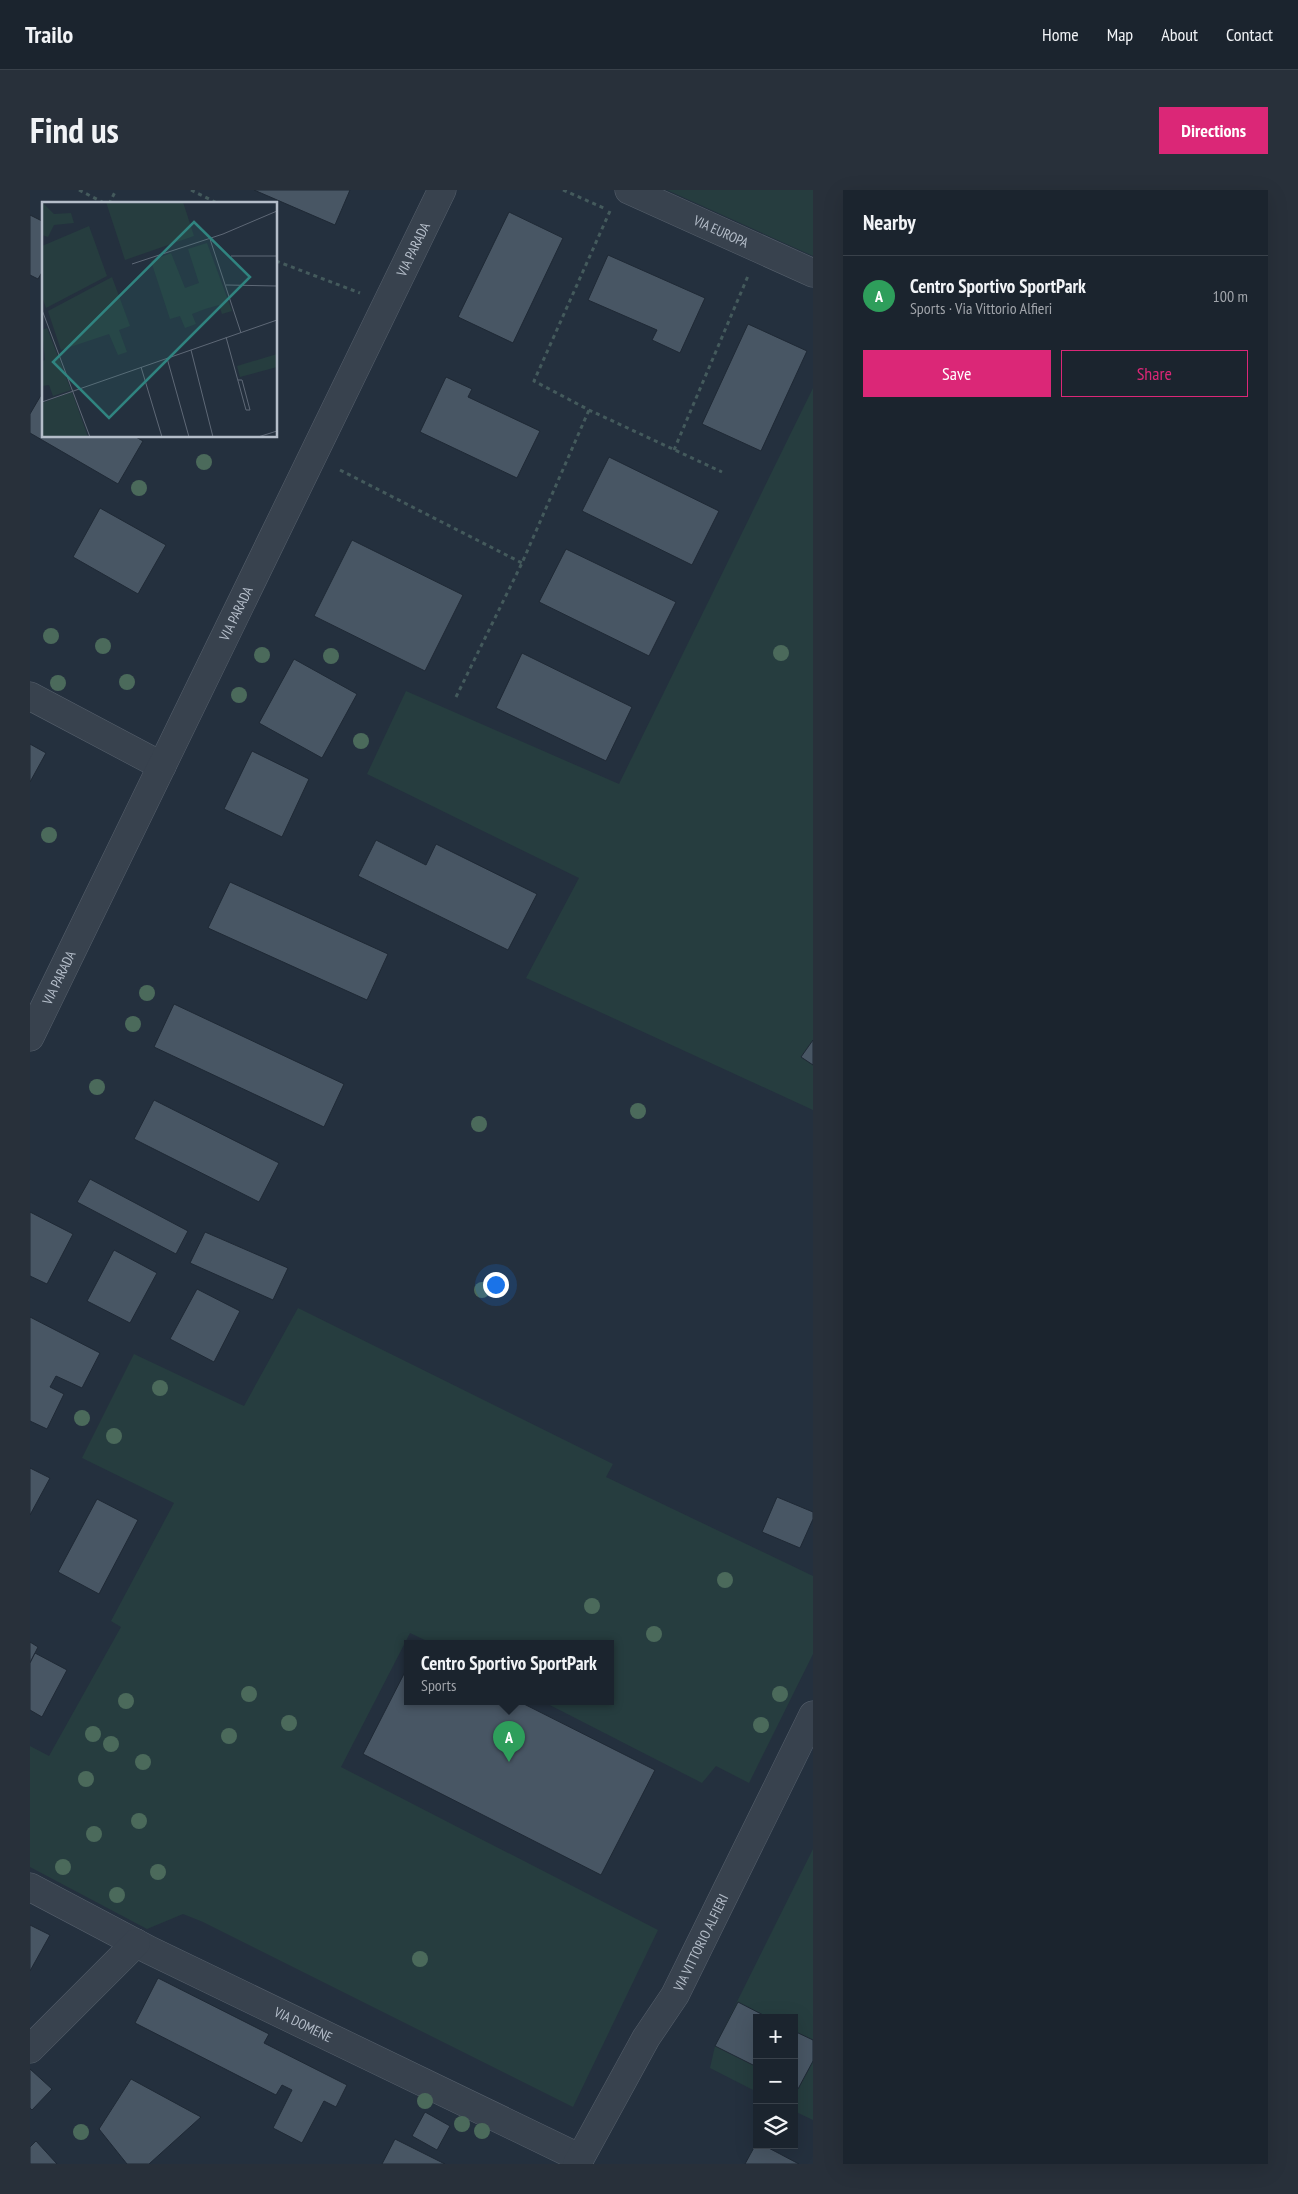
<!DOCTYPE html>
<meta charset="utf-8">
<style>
body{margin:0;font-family:"PT Sans Narrow",sans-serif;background:#28303a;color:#f1f3f6}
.controls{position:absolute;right:15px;bottom:15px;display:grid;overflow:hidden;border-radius:0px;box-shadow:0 5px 20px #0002}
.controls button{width:45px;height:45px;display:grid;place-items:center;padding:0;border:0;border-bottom:1px solid #39414a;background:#1b242e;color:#f1f3f6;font:25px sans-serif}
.you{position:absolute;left:465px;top:1094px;width:18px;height:18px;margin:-12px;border:4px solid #fff;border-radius:50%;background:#1a73e8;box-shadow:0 0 0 8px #1a73e833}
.badge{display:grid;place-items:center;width:32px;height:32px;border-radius:50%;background:#db2777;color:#fff;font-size:16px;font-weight:700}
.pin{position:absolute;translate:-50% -41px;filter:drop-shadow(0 1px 2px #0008)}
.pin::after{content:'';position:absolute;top:26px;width:18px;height:15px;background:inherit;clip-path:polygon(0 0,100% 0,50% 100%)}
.popup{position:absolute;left:374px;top:1450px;width:210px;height:65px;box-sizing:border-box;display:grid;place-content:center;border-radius:0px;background:#1b242e;filter:drop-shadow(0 1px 4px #0005);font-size:16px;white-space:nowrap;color:#a0a4aa}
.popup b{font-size:19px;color:#f1f3f6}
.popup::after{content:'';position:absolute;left:50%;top:100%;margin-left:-10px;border:10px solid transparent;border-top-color:#1b242e}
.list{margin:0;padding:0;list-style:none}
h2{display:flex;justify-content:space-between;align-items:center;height:65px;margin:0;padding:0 20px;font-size:21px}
h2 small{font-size:16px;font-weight:400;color:#a0a4aa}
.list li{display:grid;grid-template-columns:32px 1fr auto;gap:15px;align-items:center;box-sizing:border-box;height:80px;padding:0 20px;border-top:1px solid #39414a}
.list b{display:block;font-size:19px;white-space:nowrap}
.list p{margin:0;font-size:16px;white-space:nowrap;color:#a0a4aa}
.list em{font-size:16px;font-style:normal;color:#a0a4aa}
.actions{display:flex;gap:10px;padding:15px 20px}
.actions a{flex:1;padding:11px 0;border:1px solid #db2777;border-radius:0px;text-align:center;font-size:18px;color:#db2777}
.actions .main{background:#db2777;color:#fff}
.icon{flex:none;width:28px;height:28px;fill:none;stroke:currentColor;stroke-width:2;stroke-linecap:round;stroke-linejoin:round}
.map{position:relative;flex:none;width:783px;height:1974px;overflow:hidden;border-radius:0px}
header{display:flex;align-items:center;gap:30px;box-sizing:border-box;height:70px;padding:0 25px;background:#1b242e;border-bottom:1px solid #39414a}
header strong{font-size:24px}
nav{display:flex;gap:28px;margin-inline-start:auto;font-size:18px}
.intro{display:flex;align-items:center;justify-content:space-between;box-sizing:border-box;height:120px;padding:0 30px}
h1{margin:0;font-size:35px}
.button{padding:12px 22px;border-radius:0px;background:#db2777;color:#fff;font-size:18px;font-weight:700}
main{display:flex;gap:30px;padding:0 30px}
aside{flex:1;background:#1b242e;border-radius:0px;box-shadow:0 5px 20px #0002}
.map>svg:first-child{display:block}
.green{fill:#263d3f}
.building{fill:#485664;stroke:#1f2935}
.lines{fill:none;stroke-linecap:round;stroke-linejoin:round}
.minor-casing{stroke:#56606c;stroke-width:29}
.path{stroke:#445a5c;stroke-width:3;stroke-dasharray:4 4;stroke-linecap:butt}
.minor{stroke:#38424e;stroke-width:28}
.tree{fill:#4b6a5b}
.labels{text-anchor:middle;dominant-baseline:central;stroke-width:5;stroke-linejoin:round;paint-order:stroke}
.street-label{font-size:14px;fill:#b4bdc9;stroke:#1d2733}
.inset-road{fill:none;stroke:#5e6876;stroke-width:1}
.view{fill:#308480;fill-opacity:0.15;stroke:#308480;stroke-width:2.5}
.inset-edge{fill:none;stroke:#b4bdc9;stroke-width:2.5}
</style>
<header>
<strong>Trailo</strong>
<nav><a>Home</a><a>Map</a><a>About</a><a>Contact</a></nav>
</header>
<div class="intro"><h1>Find us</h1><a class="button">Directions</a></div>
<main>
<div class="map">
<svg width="783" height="1974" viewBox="0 0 783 1974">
<rect width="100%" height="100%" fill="#24303e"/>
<g class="green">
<polygon points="637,0 783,0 783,66"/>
<polygon points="783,198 783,920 496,788 549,688 337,584 376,501 589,594"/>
<polygon points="268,1118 583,1274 576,1287 783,1386 783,1464 719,1593 686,1576 672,1593 512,1511 580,1511 580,1453 401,1453 380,1443 311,1577 628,1740 543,1917 173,1732 153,1724 117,1739 0,1677 0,1556 19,1566 91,1437 81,1431 144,1313 52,1268 104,1164 214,1216"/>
<polygon points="783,1659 783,1930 764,1921 764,1828 727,1828 727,1902 680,1878 685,1856"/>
</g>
<g class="building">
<polygon points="224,0 320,0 305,35"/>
<polygon points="479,22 533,48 483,153 428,127"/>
<polygon points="0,25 14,32 14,79 8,89 0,85"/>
<polygon points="578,65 675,108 650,163 622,150 627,140 558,110"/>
<polygon points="718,134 777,161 731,261 672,234"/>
<polygon points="416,187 442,199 438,207 510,241 487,288 390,242"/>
<polygon points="14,200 14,246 104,246 113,251 88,294 0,243 0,224"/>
<polygon points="579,267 689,321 662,375 552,321"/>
<polygon points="70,318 136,355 108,404 43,367"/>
<polygon points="322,350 433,405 395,481 284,426"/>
<polygon points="536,359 646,412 619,466 509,412"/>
<polygon points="492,463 602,517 576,571 466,518"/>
<polygon points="264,469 327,504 292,568 229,533"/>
<polygon points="0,554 16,563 0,592"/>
<polygon points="222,561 279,589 252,647 194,619"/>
<polygon points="346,650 396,675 406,654 507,704 478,760 328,686"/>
<polygon points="200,692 358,764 337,810 178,738"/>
<polygon points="144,814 314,894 294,937 124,857"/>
<polygon points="783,850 783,875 771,867"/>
<polygon points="124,910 249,973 229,1012 104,949"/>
<polygon points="60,989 158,1041 146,1064 47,1012"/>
<polygon points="0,1022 43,1044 17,1094 0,1086"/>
<polygon points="175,1042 258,1078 243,1110 160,1073"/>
<polygon points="84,1060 127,1083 100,1133 57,1111"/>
<polygon points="167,1099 210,1121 184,1172 140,1149"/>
<polygon points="0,1127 70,1163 52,1198 26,1186 20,1197 34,1204 17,1239 0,1231"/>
<polygon points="0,1278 20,1288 0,1325"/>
<polygon points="747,1307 783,1322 783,1329 770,1358 732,1342"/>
<polygon points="67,1309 108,1330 69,1404 28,1382"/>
<polygon points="0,1452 8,1457 0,1473"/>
<polygon points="5,1463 37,1480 12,1527 0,1520 0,1473"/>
<polygon points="378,1476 378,1511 488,1511 625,1580 571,1685 333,1564"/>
<polygon points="0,1735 20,1745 0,1781"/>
<polygon points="128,1788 239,1844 234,1853 317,1895 306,1917 294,1911 272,1953 243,1938 262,1900 252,1895 246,1905 105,1833"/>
<polygon points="708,1812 739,1828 727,1828 727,1877 685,1856"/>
<polygon points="764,1841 783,1850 783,1871 768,1899 764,1897"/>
<polygon points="0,1879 22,1899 2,1920 0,1918"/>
<polygon points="101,1889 171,1927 119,1974 97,1974 69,1939"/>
<polygon points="395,1922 420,1936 407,1960 382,1946"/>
<polygon points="365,1949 415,1974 352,1974"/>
<polygon points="6,1951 27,1974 0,1974 0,1957"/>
<polygon points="727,1952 727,1955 733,1955 769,1974 715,1974"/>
</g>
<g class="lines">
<g class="minor-casing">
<g id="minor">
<path id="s1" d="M599,0l184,83"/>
<polyline points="0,506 132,576"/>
<path id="s2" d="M0,847l412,-847"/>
<path id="s3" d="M0,1697l119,63 431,208"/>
<polyline points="0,1859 106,1753"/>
<path id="s4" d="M547,1974l69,-126 29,-43 138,-280"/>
</g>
</g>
<g class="path">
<polyline points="49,0 76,14"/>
<polyline points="161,0 189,14"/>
<polyline points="533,0 576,19"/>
<polyline points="79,14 86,0"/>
<polyline points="580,21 504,191 559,220 692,282"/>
<polyline points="246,71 330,103"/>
<polyline points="644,260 718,86"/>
<polyline points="310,280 492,373"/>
<polyline points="426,507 492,373 559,220"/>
</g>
<use href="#minor" class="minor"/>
</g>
<g class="tree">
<circle cx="174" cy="272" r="8"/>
<circle cx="109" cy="298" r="8"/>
<circle cx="21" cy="446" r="8"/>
<circle cx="73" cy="456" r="8"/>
<circle cx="751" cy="463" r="8"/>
<circle cx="232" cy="465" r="8"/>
<circle cx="301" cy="466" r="8"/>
<circle cx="97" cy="492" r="8"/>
<circle cx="28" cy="493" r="8"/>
<circle cx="209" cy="505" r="8"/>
<circle cx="331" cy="551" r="8"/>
<circle cx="19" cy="645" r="8"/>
<circle cx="117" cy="803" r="8"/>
<circle cx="103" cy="834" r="8"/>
<circle cx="67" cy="897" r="8"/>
<circle cx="608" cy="921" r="8"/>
<circle cx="449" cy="934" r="8"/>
<circle cx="452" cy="1100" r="8"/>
<circle cx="130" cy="1198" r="8"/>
<circle cx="52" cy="1228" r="8"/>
<circle cx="84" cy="1246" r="8"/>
<circle cx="695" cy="1390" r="8"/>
<circle cx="562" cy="1416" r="8"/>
<circle cx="624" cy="1444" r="8"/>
<circle cx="219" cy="1504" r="8"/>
<circle cx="750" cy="1504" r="8"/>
<circle cx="96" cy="1511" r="8"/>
<circle cx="259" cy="1533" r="8"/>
<circle cx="731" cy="1535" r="8"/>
<circle cx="63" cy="1544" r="8"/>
<circle cx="199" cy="1546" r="8"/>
<circle cx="81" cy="1554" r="8"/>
<circle cx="113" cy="1572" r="8"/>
<circle cx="56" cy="1589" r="8"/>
<circle cx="109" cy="1631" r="8"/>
<circle cx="64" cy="1644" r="8"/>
<circle cx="33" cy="1677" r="8"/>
<circle cx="128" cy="1682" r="8"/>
<circle cx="87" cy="1705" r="8"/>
<circle cx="390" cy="1769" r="8"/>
<circle cx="395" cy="1911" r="8"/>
<circle cx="432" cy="1934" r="8"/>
<circle cx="452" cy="1941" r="8"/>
<circle cx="51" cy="1942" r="8"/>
</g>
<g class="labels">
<g class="street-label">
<text stroke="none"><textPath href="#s1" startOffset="101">VIA EUROPA</textPath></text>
<text stroke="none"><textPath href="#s2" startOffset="876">VIA PARADA</textPath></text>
<text stroke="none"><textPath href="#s2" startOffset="471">VIA PARADA</textPath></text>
<text stroke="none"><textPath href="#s2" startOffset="66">VIA PARADA</textPath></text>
<text stroke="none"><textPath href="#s4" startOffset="254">VIA VITTORIO ALFIERI</textPath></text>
<text stroke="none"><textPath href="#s3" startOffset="306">VIA DOMENE</textPath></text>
</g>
</g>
<g transform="translate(12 12)">
<rect width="235" height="235" fill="#24303e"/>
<path d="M0,0l12,12 17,-1 3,10 -20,2 -6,12 -6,-2zM64,0h77l11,34 -69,24zM47,24l18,50 -61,32 -4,-12v-50zM165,41l25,68 -10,3 -3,-9 -14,4 -13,5 4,10 -11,4 -5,-12 -10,3 -19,-58 20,-8 14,35 14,-5 -11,-34zM70,75l18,49 -11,4 8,22 -9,3 -9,-21 -48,16 -13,-39zM5,126l24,62 -18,6 -4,-11 -7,1v-25l3,-1 -3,-30zM235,152v13l-37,10 -3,-11zM30,190l16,45h-46v-34z" fill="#263d3f"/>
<path class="inset-road" d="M168,37l31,94M189,54h46M90,62l91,-30 54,-23M184,83l51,1M0,108l48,127M184,135l20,73h4l-8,-30h-4M149,148l22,87M125,156l22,79M99,165l21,70M0,200l235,-82M216,235l19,-6"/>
<path class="view" d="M152,20l56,55 -141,141 -56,-56z"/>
<rect width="235" height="235" class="inset-edge"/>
</g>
</svg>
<div class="controls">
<button>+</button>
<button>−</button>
<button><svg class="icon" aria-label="layers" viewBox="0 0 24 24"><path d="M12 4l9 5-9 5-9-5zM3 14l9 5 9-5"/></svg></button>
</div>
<div class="you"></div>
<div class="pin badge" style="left:479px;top:1572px;background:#2e9e5b">A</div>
<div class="popup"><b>Centro Sportivo SportPark</b>Sports</div>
</div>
<aside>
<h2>Nearby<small></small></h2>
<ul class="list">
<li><span class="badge" style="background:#2e9e5b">A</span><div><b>Centro Sportivo SportPark</b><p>Sports · Via Vittorio Alfieri</p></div><em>100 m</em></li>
</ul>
<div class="actions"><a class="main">Save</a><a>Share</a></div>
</aside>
</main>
